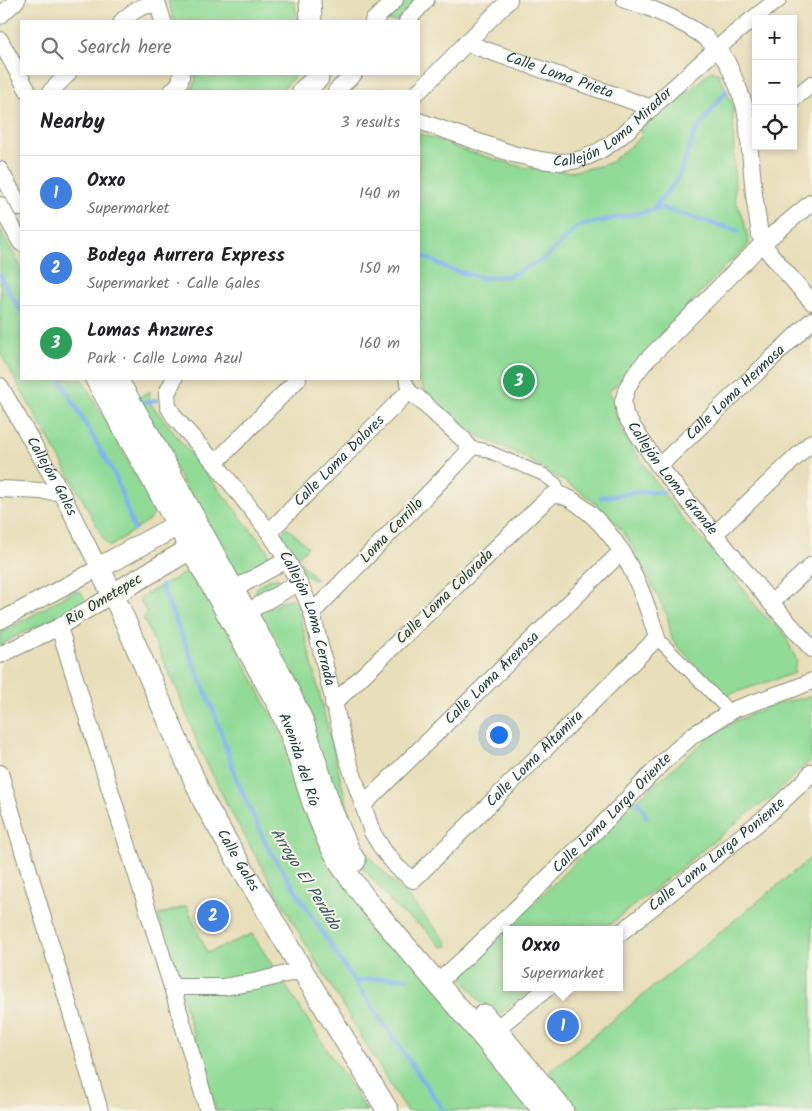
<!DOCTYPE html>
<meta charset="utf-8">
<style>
body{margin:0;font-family:Kalam,sans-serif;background:#f6f6f6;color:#202124}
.controls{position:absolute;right:15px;top:15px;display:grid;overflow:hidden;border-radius:0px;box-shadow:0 2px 8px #0003}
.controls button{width:45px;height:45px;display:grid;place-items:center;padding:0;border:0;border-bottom:1px solid #e0e0e0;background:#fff;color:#202124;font:25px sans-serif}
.you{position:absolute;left:498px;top:734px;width:18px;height:18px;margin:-12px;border:4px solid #fff;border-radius:50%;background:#1a73e8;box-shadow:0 0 0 8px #1a73e833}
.badge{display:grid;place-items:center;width:32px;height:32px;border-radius:50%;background:#7c3aed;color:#fff;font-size:16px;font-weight:700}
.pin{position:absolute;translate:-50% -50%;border:2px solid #fff;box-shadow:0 1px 5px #0006}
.popup{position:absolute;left:503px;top:926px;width:120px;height:65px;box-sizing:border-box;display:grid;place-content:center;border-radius:0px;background:#fff;filter:drop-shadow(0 1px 4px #0005);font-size:16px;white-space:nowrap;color:#757577}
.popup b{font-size:19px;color:#202124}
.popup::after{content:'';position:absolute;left:50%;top:100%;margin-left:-10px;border:10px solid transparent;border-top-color:#fff}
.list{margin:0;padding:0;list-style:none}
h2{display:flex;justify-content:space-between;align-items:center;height:65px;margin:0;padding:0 20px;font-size:21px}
h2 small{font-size:16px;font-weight:400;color:#757577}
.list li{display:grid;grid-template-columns:32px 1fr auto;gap:15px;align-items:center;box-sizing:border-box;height:75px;padding:0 20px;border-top:1px solid #e0e0e0}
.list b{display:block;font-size:19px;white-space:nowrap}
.list p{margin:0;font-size:16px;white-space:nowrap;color:#757577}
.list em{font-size:16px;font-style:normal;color:#757577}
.icon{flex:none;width:28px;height:28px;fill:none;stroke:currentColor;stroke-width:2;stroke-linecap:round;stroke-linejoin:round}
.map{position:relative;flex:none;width:812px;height:1111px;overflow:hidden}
.search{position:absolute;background:#fff;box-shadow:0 2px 8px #0003;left:20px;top:20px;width:400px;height:55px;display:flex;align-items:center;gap:12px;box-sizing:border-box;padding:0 18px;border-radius:0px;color:#757577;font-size:19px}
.panel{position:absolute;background:#fff;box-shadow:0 2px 8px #0003;left:20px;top:90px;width:400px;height:290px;border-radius:0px}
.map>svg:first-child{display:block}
.green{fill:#91db97;stroke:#588c66}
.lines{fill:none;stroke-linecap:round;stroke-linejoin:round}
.stream{stroke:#82b4ef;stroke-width:4.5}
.pedestrian-casing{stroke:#848e76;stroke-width:14}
.minor-casing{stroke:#848e76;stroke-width:18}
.tertiary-casing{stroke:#848e76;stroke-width:23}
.pedestrian{stroke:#fff;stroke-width:12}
.minor{stroke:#fff;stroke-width:16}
.tertiary{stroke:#fff;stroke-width:21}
.labels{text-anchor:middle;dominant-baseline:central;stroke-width:4;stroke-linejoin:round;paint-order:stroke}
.street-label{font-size:15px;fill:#1f3d34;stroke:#f7f3e8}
.water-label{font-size:16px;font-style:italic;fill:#385b63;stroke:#f7f3e8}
</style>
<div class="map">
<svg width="812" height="1111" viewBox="0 0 812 1111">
<rect width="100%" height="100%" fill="#f7f3e8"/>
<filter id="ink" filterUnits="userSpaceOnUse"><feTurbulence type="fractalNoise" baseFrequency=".02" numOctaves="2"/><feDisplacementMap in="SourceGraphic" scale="10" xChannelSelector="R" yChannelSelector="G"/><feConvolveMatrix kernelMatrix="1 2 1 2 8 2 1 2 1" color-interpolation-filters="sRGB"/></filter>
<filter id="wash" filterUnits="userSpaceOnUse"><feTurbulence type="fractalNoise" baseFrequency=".0096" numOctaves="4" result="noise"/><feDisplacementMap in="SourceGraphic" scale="20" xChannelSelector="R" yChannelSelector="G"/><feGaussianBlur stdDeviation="1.12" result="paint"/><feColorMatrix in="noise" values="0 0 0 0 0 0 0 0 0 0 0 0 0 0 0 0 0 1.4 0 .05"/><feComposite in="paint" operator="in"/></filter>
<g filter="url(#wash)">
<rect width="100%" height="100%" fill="#e8deb9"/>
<g class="green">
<polygon points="168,0 294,0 298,21 174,21"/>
<polygon points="403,0 418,0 396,21 382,21"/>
<polygon points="712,70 714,73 718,73 720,79 722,81 733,106 735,199 744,221 749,244 741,253 726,265 637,361 609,392 614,400 616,414 621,430 652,477 684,521 722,560 760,612 783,631 797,661 794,669 795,673 724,696 672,640 667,615 629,540 610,516 580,491 523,456 481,437 437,403 426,392 417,379 419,379 419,133 463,150 522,167 570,172 604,165 611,162 643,135 639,131 683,89 687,93"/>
<polygon points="194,74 295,74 291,81 280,91 190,91 196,80"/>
<path d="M0,229l21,38v112h61l72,129c1,5 0,8 -5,12l-38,26h-2l-3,-3 -30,-56 -76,-134z"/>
<path d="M150,391l-1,9 3,5 115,145c1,2 2,7 1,9 -2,6 -21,15 -28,19l-5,-2 -99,-177z"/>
<path d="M287,527l21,20 -12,12 21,20 -3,1c-14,-5 -25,-29 -33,-42l1,-3z"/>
<polygon points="192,569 211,597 294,760 306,808 530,1111 406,1111 298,931 232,814 200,750 178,692 143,618 147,614 139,598"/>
<path d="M277,577l2,2v3c-7,5 -15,12 -23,11v-4c5,-6 13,-10 21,-12z"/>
<polygon points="74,591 81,592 85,600 81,606 20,634 0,646 0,634"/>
<polygon points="291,599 297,604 351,821 364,849 375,863 407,896 447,942 448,946 443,947 438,944 425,929 396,908 363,868 355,852 260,619 262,612 286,600"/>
<polygon points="812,696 811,760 786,783 773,797 751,811 603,930 507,930 637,800 709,737 736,721 775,704"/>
<polygon points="812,857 812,1111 580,1111 549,1072"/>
<polygon points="187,906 207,953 252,934 367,1111 216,1111 158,915"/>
<polygon points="507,930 507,987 533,987 499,1015 489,1013 462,978 464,973"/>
</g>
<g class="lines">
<g class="stream">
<polyline points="653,209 678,179 694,134 726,91"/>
<polyline points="419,255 425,257 449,269 483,278 508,276 544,259 578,226 662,208 738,231"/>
<polyline points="0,275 21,312"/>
<polyline points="60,379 115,475 134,529"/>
<polyline points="139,403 157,400"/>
<polyline points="601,497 614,496 633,492 663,492"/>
<polyline points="161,586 214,712 237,780 267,846 354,981 444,1111"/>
<polyline points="637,800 647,817"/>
<polyline points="354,981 382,978 408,978"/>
</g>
</g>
</g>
<g filter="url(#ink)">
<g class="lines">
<g class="pedestrian-casing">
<g id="pedestrian">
<polyline points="405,379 412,394"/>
<polyline points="468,447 485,450 544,475 556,484 559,495"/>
<polyline points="657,638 730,712"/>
</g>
</g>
<g class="minor-casing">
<g id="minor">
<polyline points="625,0 645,6 670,17 689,27 705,37 717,49 727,62 738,87 744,104 747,119 754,194 760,235 763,243 771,255 812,302"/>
<polyline points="0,16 17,0"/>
<path d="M122,21c10,-9 21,-18 36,-16l5,16"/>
<polyline points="373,21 395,0"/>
<polyline points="407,21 426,0"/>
<polyline points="0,40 28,91"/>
<path id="s1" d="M466,43l186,65"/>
<polyline points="51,91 68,74"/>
<path d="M172,91c6,-5 10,-10 9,-17"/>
<polyline points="336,91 354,74"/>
<polyline points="419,91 509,0"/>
<polyline points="793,99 812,84"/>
<path id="s2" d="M419,121l94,33c22,5 46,12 68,5 33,-11 56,-38 81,-61 38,-34 75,-69 116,-98"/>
<polyline points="0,170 21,208"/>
<path id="s3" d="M812,202l-49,41 -119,120 -10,13 -7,12 -4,14 2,13 34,51 112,137 41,46"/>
<polyline points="0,205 21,243"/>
<path id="s4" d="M174,379l-7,14 1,13 7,12 40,45 54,69 18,28 17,33 8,20 36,147 24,72 11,18 14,17 16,13 244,-242c-14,-48 -34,-100 -75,-131 -8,-6 -20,-15 -31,-11 -2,2 -4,4 -6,5l-212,203"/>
<path id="s5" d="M0,386l61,106 38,76 -99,53"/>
<polyline points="215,463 298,379"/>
<path id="s6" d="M659,466l153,-146"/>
<polyline points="0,489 61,492"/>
<path id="s7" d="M269,532l137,-138 3,-1 8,4 47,43 4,7v5l-12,13 -144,148"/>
<polyline points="714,535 812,442"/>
<polyline points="223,595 287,560"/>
<polyline points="771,603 812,565"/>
<polyline points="236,618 298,583"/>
<polyline points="59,627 172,987 208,1111"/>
<polyline points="0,655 59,627 112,595"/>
<polyline points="0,773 100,1111"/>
<path id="s8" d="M363,805l259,-254"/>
<path id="s9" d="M619,934l149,-119 36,-34 8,-9"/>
<path id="s10" d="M437,983l31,-28 132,-128 63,-65 30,-27 42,-26 58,-20 19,-8"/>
<polyline points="172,987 223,987 254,982 302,970"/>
<polyline points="488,1035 549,987"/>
</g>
</g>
<g class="tertiary-casing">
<g id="tertiary">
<polyline points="310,0 311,21"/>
<polyline points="303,91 318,78"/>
<path id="s11" d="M96,379l183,327 13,31 21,66 15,38 15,27 25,34 116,136 60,73"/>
<polyline points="117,379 152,440 233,589 280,673 303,722 331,809 349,851 355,861"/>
<path id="s12" d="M190,518l-91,50 20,39 85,195 24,42 74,126 86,141"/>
<polyline points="112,595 202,542"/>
<polyline points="484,1015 563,1111"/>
</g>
</g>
<use href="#pedestrian" class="pedestrian"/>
<use href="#minor" class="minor"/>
<use href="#tertiary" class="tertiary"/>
</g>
</g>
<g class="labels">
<g class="street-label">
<text stroke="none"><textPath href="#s1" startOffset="99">Calle Loma Prieta</textPath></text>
<text stroke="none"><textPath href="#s2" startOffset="211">Callejón Loma Mirador</textPath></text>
<text stroke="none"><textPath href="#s6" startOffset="106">Calle Loma Hermosa</textPath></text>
<text stroke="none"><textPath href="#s7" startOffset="100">Calle Loma Dolores</textPath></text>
<text stroke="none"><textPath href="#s5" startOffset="104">Callejón Gales</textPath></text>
<text stroke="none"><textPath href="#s3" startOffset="370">Callejón Loma Grande</textPath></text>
<text transform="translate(392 531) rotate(-46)">Loma Cerrillo</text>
<text transform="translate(445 597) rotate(-44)">Calle Loma Colorada</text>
<text transform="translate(104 600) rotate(-31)">Rio Ometepec</text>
<text stroke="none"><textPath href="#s4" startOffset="286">Callejón Loma Cerrada</textPath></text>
<text stroke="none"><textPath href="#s8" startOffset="181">Calle Loma Arenosa</textPath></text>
<text stroke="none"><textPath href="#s4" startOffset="745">Calle Loma Altamira</textPath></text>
<text stroke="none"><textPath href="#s11" startOffset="432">Avenida del Río</textPath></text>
<text stroke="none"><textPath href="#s10" startOffset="244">Calle Loma Larga Oriente</textPath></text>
<text stroke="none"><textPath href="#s9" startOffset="126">Calle Loma Larga Poniente</textPath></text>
<text stroke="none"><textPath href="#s12" startOffset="428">Calle Gales</textPath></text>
</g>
<g class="water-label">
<text transform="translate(305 879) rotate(58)">Arroyo El Perdido</text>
</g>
</g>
</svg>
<div class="controls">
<button>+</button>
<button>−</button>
<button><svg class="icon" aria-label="locate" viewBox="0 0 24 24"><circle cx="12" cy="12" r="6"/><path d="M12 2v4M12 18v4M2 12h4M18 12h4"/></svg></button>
</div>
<div class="you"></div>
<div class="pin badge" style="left:563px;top:1026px;background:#3f7fe0">1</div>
<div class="popup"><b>Oxxo</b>Supermarket</div>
<div class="pin badge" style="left:213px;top:916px;background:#3f7fe0">2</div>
<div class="pin badge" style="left:519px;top:381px;background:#2e9e5b">3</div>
<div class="search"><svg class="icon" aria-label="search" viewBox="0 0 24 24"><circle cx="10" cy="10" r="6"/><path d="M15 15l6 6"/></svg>Search here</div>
<section class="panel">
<h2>Nearby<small>3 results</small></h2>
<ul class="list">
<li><span class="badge" style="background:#3f7fe0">1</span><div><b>Oxxo</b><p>Supermarket</p></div><em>140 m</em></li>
<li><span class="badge" style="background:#3f7fe0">2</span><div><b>Bodega Aurrera Express</b><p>Supermarket · Calle Gales</p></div><em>150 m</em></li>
<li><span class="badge" style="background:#2e9e5b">3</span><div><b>Lomas Anzures</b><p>Park · Calle Loma Azul</p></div><em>160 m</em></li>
</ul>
</section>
</div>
